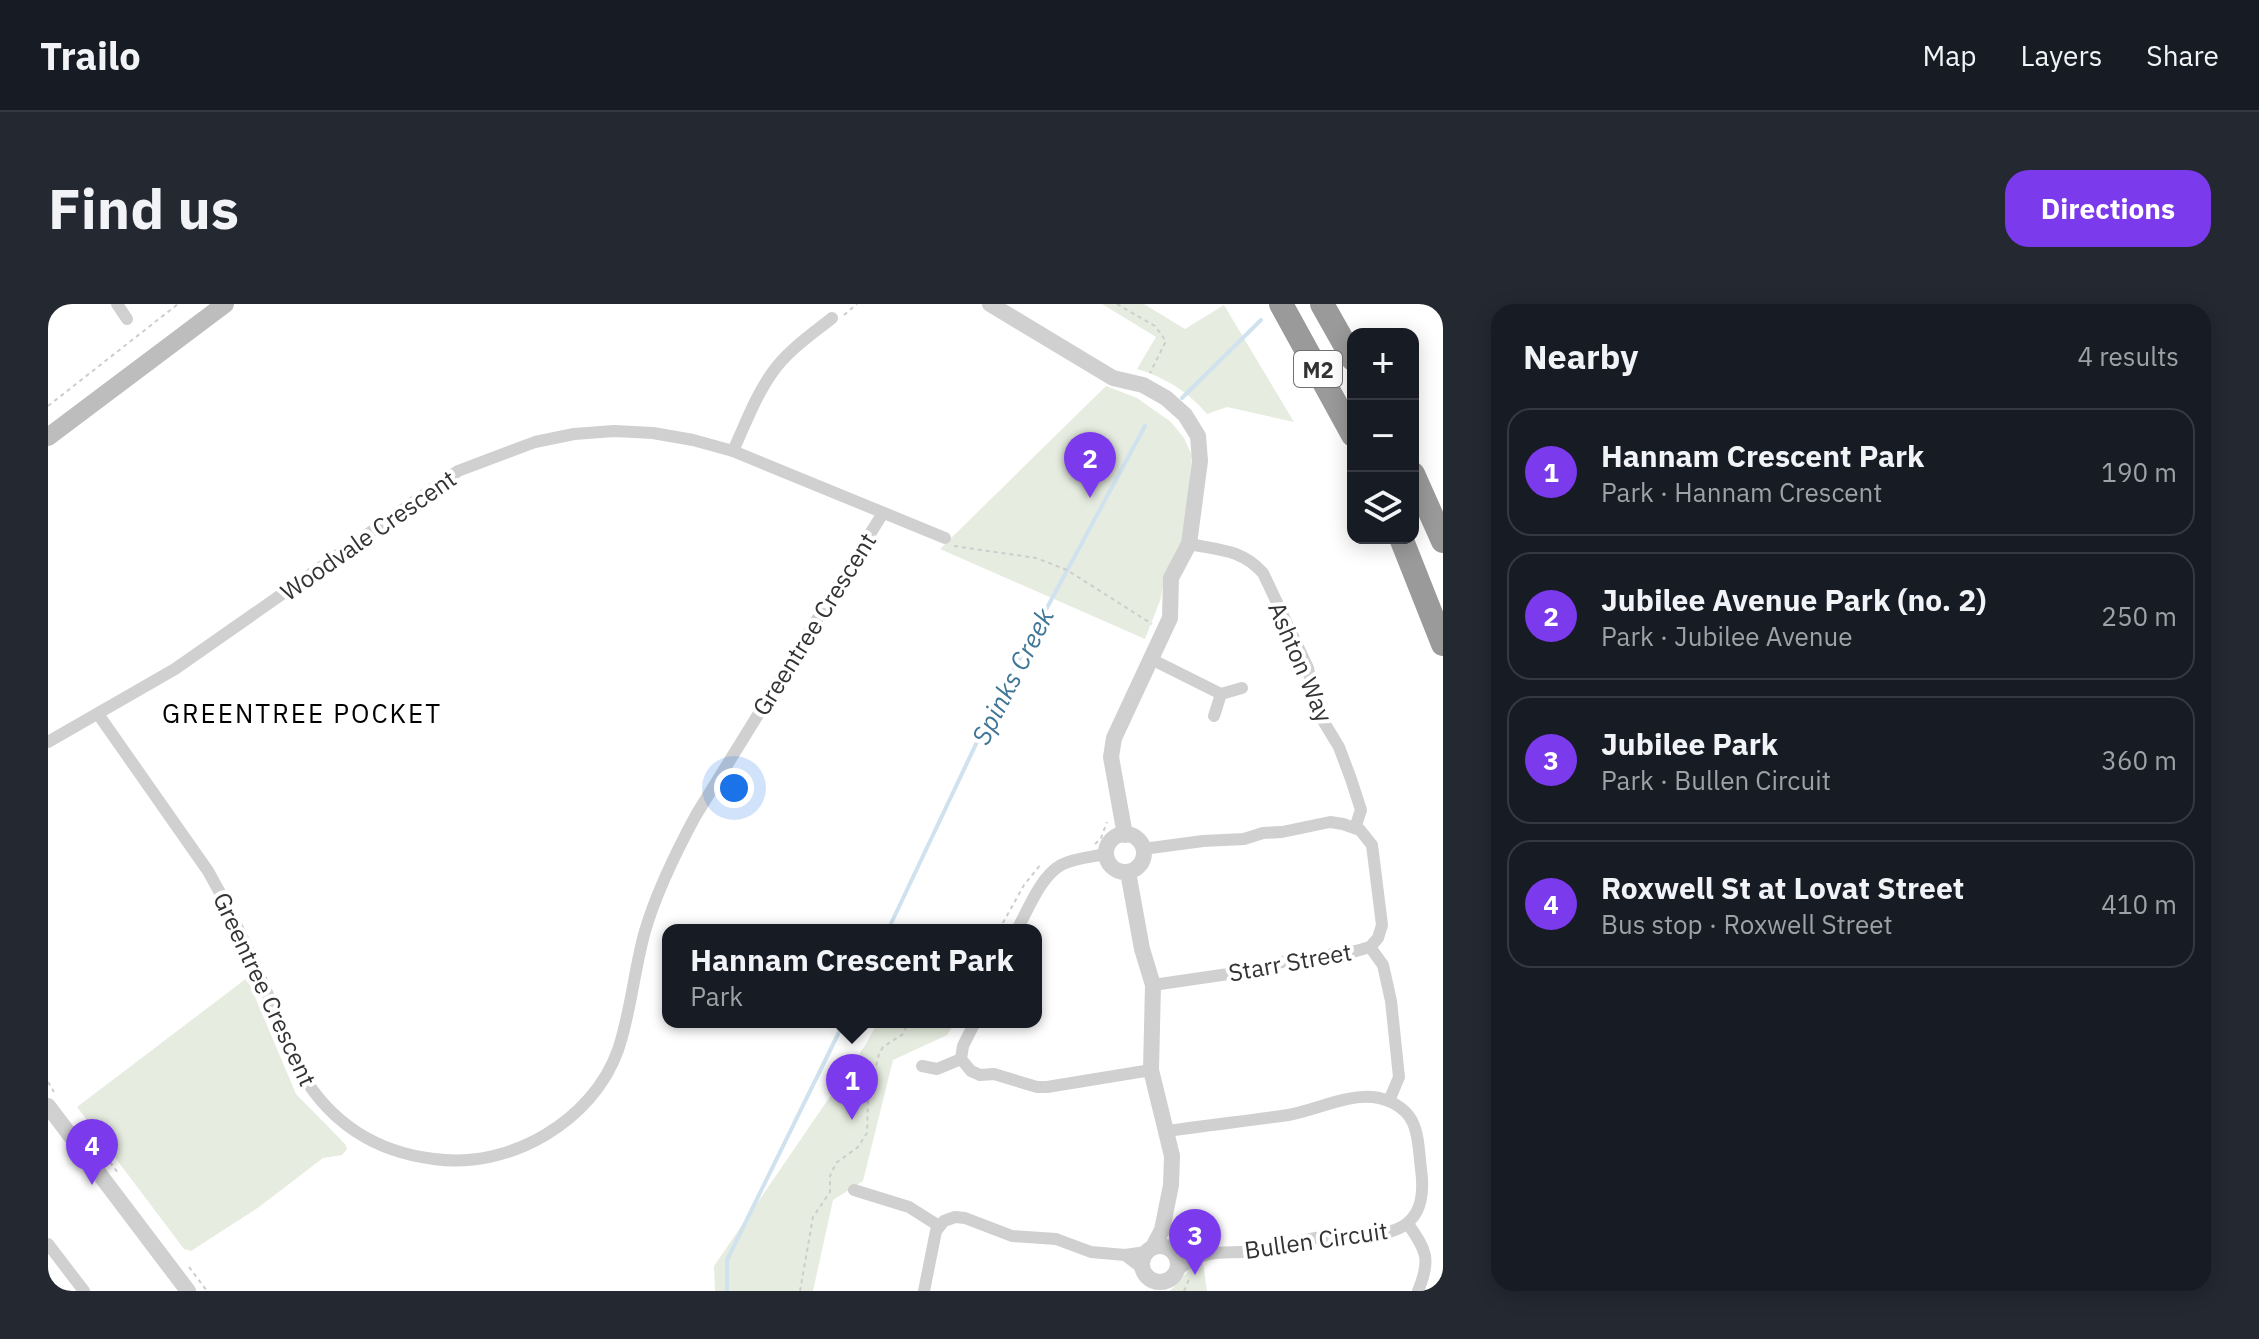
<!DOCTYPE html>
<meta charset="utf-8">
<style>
body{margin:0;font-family:"IBM Plex Sans",sans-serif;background:#242831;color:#f1f3f6}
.controls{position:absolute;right:24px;top:24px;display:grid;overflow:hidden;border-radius:16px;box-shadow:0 4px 20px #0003}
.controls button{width:72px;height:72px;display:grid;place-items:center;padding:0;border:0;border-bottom:2px solid #363941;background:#171b24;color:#f1f3f6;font:40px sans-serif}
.you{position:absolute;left:686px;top:484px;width:28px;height:28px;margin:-20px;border:6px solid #fff;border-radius:50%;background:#1a73e8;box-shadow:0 0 0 12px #1a73e833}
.badge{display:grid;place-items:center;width:52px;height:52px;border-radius:50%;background:#7c3aed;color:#fff;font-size:26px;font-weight:700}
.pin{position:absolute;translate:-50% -66px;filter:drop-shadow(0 2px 4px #0008)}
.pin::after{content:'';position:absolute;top:42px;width:28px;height:24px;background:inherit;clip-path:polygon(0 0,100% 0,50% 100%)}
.popup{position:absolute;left:614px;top:620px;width:380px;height:104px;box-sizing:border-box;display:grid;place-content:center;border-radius:16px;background:#171b24;filter:drop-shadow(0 2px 6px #0005);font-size:26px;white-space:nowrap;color:#9ea1a6}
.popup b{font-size:30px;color:#f1f3f6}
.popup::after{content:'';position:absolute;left:50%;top:100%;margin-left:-16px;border:16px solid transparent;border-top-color:#171b24}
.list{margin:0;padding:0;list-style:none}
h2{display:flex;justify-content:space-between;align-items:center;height:104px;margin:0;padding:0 32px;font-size:34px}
h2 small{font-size:26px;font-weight:400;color:#9ea1a6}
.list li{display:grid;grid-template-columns:52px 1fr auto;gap:24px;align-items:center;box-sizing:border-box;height:128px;margin:0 16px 16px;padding:0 16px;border:2px solid #363941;border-radius:24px}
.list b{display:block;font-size:30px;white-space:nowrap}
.list p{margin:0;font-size:26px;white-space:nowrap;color:#9ea1a6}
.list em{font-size:26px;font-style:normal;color:#9ea1a6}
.icon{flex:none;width:44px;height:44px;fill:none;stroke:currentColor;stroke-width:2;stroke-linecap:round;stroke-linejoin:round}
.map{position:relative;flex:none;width:1395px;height:987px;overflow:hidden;border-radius:24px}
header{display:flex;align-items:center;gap:48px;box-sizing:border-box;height:112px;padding:0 40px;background:#171b24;border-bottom:2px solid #363941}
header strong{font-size:38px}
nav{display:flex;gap:44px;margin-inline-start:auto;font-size:28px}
.intro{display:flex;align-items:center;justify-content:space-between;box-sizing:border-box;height:192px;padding:0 48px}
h1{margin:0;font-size:56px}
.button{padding:20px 36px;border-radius:24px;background:#7c3aed;color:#fff;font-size:28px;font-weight:700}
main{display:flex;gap:48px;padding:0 48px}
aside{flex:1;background:#171b24;border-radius:24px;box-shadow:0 4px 20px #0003}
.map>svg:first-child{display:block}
.green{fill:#e6ecdf}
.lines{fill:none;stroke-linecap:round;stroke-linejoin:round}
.stream{stroke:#cfe2ee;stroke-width:4}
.path{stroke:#cdcdcd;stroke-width:2;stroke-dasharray:4 4;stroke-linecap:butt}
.minor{stroke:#d0d0d0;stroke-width:12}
.tertiary{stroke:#d0d0d0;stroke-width:16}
.secondary{stroke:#bdbdbd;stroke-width:18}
.motorway{stroke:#9a9a9a;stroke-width:24}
.labels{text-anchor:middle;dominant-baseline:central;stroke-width:8;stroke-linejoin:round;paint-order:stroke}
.shield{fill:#fff;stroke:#707070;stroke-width:2}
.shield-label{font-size:22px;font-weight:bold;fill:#333}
.street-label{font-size:24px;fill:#333;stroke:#fff}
.water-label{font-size:26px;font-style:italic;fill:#3f7597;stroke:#fff}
.neighbourhood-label{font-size:26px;letter-spacing:2px;fill:#000;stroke:#fff}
</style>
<header>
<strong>Trailo</strong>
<nav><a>Map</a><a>Layers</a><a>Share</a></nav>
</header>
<div class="intro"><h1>Find us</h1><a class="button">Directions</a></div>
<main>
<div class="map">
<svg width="1395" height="987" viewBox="0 0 1395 987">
<rect width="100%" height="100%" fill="#fff"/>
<g class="green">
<path d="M1054,0h42l41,25 39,-24 70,117 -67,-15 -20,7c-20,-23 -41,-36 -70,-45l19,-32z"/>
<polygon points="1058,82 1089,94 1123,118 1136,134 1144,151 1136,237 1116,275 1113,294 1097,335 892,245"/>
<polygon points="199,674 248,790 297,840 299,845 294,851 275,854 211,903 143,947 136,945 29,803"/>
<polygon points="830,718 907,718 899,731 845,756 815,877 785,896 765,987 667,987 666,962 818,740"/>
<polygon points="1155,959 1159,987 1122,987 1142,965"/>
</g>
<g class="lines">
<g class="stream">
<polyline points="1134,94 1213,16"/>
<polyline points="840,626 946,402 1097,122"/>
<polyline points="679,987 679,956 796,718"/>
</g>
<g class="path">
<polyline points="1069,0 1107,22 1118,37 1102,69"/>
<polyline points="796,11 809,0"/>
<polyline points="0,102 130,0"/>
<polyline points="906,242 988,254 1019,266 1104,320"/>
<polyline points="1047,540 1053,534 1059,518"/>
<polyline points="951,626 976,581 993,560"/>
<polyline points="0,778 6,788"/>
<polyline points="62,858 70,869"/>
<polyline points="141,963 159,987"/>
<polyline points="752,987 765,913 782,888 782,872 788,859 810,843 819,829 820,796 831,750 835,743 855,730 860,718"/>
<polyline points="1136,987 1142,973"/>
</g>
<g class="minor">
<polyline points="69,0 79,15"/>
<path d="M685,147c12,-26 22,-54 39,-78 15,-22 39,-38 60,-55"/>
<path d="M1141,240c30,6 52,5 74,29l45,95 8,41 23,38 12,32 10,31 -6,18"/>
<polyline points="1103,355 1173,390"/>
<path d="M50,410l110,157c37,65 64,134 94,203 30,50 74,78 132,85 75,11 159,-38 184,-109 13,-38 16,-80 27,-119 12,-41 31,-79 51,-116l187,-302"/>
<polyline points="1166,412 1173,390 1194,384"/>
<polyline points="0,438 127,365 410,167 487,138 526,130 566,127 605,129 645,136 685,147 897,234"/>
<polyline points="1095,545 1155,537 1196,535 1215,529 1234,528 1282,518 1295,520 1312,526 1324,541 1334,621 1330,634 1322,643 1308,647 1238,657 1201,667 1105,681"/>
<path d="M969,626c11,-20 23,-53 44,-65 13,-7 30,-8 45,-11"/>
<polyline points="1322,643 1335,661 1343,697 1351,773 1341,797"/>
<polyline points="927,718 915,742 913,755 923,767 932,771 946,770 989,783 999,783 1103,766"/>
<polyline points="874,762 889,765 913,755"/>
<path d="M1120,827c40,-6 80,-10 120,-16 28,-5 56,-20 84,-18 15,1 33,10 40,24 7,13 7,33 9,48 10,73 -44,66 -97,68 -22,1 -43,11 -66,14 -36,4 -47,-6 -80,19"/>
<polyline points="806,886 861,903 891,922"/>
<path d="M1360,920c19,27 23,36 10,67"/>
<polyline points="0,940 36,987"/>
<polyline points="1127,949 1147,953"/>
<polyline points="1077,951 1094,964"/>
<polyline points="876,987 888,927 896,917 907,913 917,914 964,932 1008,935 1043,948 1077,951 1098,948"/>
</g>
<g class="tertiary">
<polyline points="942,0 1065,74 1095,81 1118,94 1137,111 1150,132 1152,157 1141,240 1123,274 1122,314 1066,434 1063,453 1077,531"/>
<circle cx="1077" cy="549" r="19"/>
<polyline points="1080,568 1094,645 1105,681 1103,766 1124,852 1123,881 1114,926 1105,943"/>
<polyline points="0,802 140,987"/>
<circle cx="1112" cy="960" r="18"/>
</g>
<polyline class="secondary" points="0,133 177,0"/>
<g class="motorway">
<polyline points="1233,0 1305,131"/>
<polyline points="1274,0 1305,55"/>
<polyline points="1365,170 1395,237"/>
<polyline points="1353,234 1395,340"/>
</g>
</g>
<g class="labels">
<rect class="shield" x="1246" y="47" width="48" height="36" rx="6"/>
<g class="shield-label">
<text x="1270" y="65">M2</text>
</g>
<g class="street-label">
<text transform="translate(320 231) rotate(-35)">Woodvale Crescent</text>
<text transform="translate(766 320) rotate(-58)">Greentree Crescent</text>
<text transform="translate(1253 358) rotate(67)">Ashton Way</text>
<text transform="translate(1242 658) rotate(-10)">Starr Street</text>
<text transform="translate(217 685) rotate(65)">Greentree Crescent</text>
<text transform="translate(1268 936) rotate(-8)">Bullen Circuit</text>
</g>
<g class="water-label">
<text transform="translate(964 372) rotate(-63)">Spinks Creek</text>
</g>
<g class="neighbourhood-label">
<text x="254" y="409">GREENTREE POCKET</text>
</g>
</g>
</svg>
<div class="controls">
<button>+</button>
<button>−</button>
<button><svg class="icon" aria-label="layers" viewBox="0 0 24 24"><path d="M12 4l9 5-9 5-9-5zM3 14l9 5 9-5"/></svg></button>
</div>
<div class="you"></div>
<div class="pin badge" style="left:804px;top:816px">1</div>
<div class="popup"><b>Hannam Crescent Park</b>Park</div>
<div class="pin badge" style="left:1042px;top:194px">2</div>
<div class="pin badge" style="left:1147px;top:971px">3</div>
<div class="pin badge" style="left:44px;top:881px">4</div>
</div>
<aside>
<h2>Nearby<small>4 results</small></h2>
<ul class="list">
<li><span class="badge">1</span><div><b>Hannam Crescent Park</b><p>Park · Hannam Crescent</p></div><em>190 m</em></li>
<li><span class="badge">2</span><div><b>Jubilee Avenue Park (no. 2)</b><p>Park · Jubilee Avenue</p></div><em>250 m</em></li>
<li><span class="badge">3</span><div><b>Jubilee Park</b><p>Park · Bullen Circuit</p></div><em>360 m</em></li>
<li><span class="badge">4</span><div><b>Roxwell St at Lovat Street</b><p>Bus stop · Roxwell Street</p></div><em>410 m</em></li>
</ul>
</aside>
</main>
